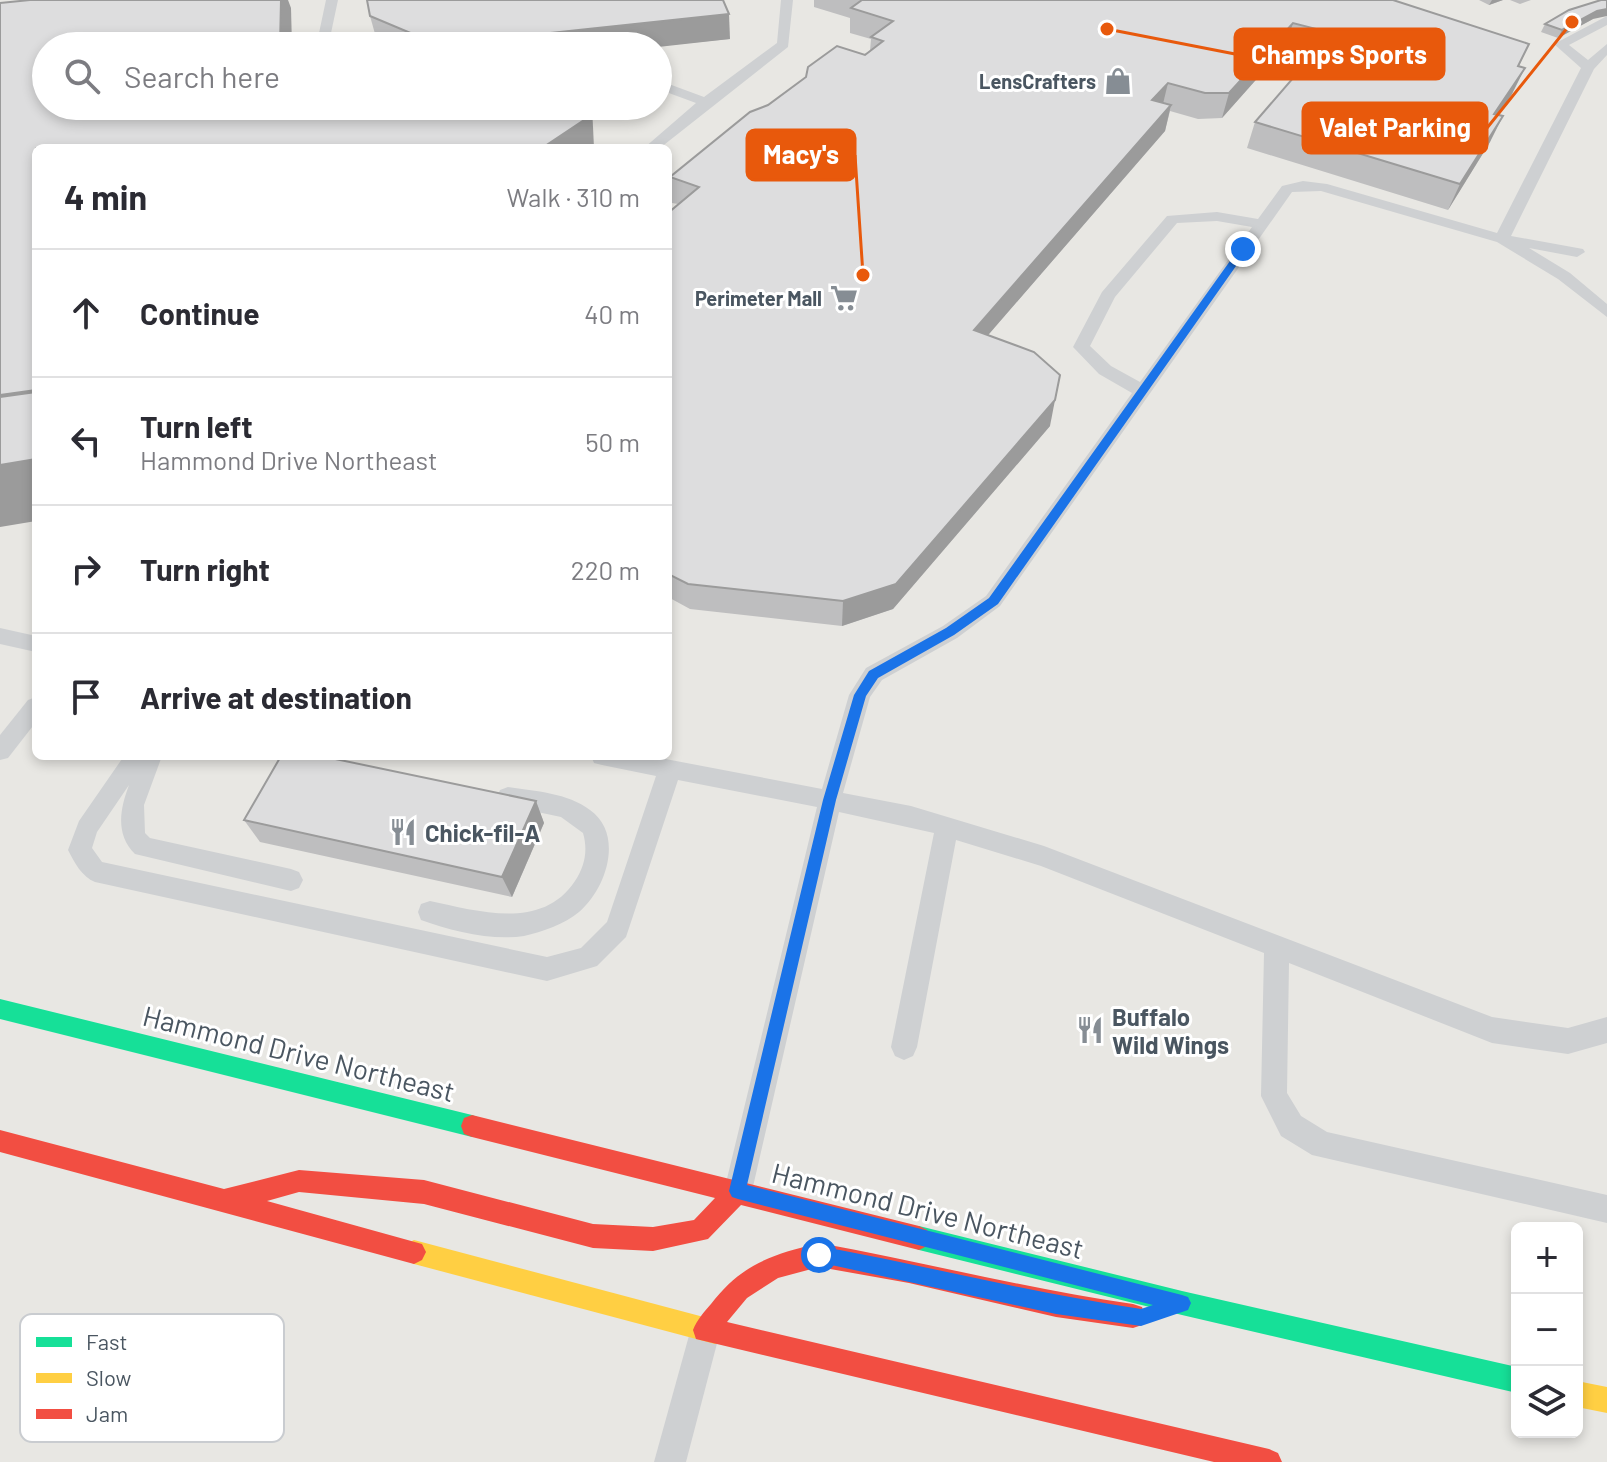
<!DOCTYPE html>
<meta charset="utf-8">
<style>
body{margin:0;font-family:Barlow,sans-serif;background:#f7f7f7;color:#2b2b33}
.controls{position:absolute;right:24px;bottom:24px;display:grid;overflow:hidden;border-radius:12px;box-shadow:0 4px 12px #0003}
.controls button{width:72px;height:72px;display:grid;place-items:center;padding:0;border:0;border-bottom:2px solid #e1e1e2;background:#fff;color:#2b2b33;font:40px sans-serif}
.stop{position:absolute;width:24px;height:24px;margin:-18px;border:6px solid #1a73e8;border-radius:50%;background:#fff}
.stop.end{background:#1a73e8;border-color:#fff;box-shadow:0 2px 8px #0008}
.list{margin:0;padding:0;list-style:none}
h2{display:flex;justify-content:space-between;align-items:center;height:104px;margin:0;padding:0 32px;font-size:34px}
h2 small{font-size:26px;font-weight:400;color:#7c7c81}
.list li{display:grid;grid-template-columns:52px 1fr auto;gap:24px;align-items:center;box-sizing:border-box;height:128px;padding:0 32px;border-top:2px solid #e1e1e2}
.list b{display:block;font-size:30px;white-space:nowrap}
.list p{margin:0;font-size:26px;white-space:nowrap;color:#7c7c81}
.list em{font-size:26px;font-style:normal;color:#7c7c81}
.icon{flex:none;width:44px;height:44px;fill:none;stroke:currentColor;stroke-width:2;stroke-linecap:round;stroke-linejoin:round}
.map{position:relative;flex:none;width:1607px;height:1462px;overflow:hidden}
.search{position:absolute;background:#fff;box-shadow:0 4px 12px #0003;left:32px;top:32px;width:640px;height:88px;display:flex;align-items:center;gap:20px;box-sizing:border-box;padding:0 28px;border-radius:44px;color:#7c7c81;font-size:30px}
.panel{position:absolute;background:#fff;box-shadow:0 4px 12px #0003;left:32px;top:144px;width:640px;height:616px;border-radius:12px}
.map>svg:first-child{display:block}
.commercial{fill:#e8e7e3;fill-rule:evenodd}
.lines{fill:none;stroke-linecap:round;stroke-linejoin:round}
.lane{fill:#ced0d2;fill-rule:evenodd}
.fast{fill:#16e098;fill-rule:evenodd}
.slow{fill:#ffcf43;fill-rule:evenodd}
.jam{fill:#f24e42;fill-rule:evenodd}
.wall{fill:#bebebf}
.shaded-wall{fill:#9b9b9b}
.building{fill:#ddddde;stroke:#9b9b9b;stroke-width:2}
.route{fill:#1a73e8}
.labels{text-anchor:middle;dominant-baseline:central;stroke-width:6;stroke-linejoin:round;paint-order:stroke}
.far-poi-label{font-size:20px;font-weight:bold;fill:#4a5661;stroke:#fff;text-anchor:end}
.poi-label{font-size:24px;font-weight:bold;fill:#4a5661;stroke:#fff;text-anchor:start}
.near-street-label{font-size:28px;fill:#4a5661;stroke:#fff}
.key{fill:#fff;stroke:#c9ccd0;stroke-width:2}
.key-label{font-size:22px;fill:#4a5661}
.leader{fill:none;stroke:#e8590c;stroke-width:3}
.callout-dot{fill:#e8590c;stroke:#fff;stroke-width:3}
.callout{fill:#e8590c;stroke:#e8590c;stroke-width:3}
.callout-label{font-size:26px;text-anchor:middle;font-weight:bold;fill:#fff}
</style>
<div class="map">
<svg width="1607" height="1462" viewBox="0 0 1607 1462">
<rect width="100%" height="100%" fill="#f4f4f4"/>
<path class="commercial" d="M0,0h1607v1462h-1607zM46,46h612v60h-612zM36,148h632v608h-632zM1517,1228h60v204h-60z"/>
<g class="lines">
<g class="lane">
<polygon points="326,0 338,0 331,33 339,46 327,46 319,33"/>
<polygon points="781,0 793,0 788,47 660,148 644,148 696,103 658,89 658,80 704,97 777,43"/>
<path d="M1607,16v9l-38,20 19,15 19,-16v11l-13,14 -83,167 72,13 2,3 -8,5 -48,-9 41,25 37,31v13l-49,-38 -61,-37 -176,-51 -29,1 -292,414 -43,32 -75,42 -12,17 -27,96 68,13 133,40 448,171 76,11 39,-11v26l-39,11 -76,-11 -203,-80 -2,130 14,23 26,16 280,63v28l-295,-68 -31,-19 -20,-40 3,-143 -223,-87 -85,-26 -39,207 -4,9 -9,4 -9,-4 -4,-9 43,-214 -95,-21 -87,379 -4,10 -10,4 -10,-4 -4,-10 93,-384 -139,-27 -52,157 -29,29 -50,15 -452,-99c-13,-5 -21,-20 -27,-32l11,-29 45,-65h38l-18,49 1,28 5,5 141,31 8,3 4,8 -4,8 -8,3 -156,-37c-20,-20 -15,-45 -6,-69l-32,47 -5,16 10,14 445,95 34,-9 26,-26 49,-146 -54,-11 -8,-2 -3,-7h59l172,33 27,-94 17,-27 77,-42 43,-30 146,-203 -33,-19 -26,-27 29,-55 65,-76 50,-4 41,7 24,-33 21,-5 24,3 170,49 84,-165 -27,-24zM1217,221l35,6 -112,155 -29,-16 -21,-20 25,-49 62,-74z"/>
<polygon points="0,628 36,636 36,652 0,644"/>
<polygon points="36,697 36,722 8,758 0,760 0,735 28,700"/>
<path d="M508,787c27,4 60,6 82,23 34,24 17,78 -11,102 -14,12 -37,20 -55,24 -32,5 -73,-5 -103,-16l-3,-8 3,-8 9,-3c48,10 112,30 145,-20 10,-15 13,-31 8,-48l-22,-16 -61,-13 -3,-7 3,-7z"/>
<polygon points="705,1317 716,1321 720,1332 686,1462 654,1462 690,1332 694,1321"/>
</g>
<g class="fast">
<polygon points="0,999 472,1115 480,1118 483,1126 480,1134 472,1137 0,1019"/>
<polygon points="919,1226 1182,1291 1517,1367 1517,1393 1182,1315 919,1250 911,1246 907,1238 911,1230"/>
</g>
<g class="slow">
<polygon points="414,1240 715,1320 724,1323 727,1332 724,1341 715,1344 414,1264 406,1260 402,1252 406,1244"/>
<polygon points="1577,1381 1607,1387 1607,1413 1577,1407"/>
</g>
<g class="jam">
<polygon points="472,1115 919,1226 927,1230 931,1238 927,1246 919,1250 741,1205 708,1239 653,1251 593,1248 424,1204 299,1192 267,1201 422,1244 426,1252 422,1260 414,1264 0,1152 0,1130 224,1189 299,1170 424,1180 593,1224 653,1227 694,1220 715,1198 472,1137 464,1134 461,1126 464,1118"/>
<path d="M819,1243c105,19 208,46 314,61l9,3 3,9 -3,9 -9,3 -77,-11 -147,-34 -90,-16 -41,11 -31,20 -20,24 542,127 9,4 4,9h-68l-518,-123 -3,-9c4,-10 11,-18 18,-26 31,-40 60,-49 108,-61z"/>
</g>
</g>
<g class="wall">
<polygon points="814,0 1393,0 1529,44 1519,66 1512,94 1498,115 1490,142 1448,210 1247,148 1255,122 1313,55 1285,47 1222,118 1198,119 1170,111 1165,131 988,335 1050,426 893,609 842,626 690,609 668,597 668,213 678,204 672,203 670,177 768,105 870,51 871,39 850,33 850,18 814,7"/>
<polygon points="1479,0 1503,0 1489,5"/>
<polygon points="1510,0 1531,0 1520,4"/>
<polygon points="370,16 730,39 658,46 389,46 377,41"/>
<polygon points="1593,19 1558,38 1541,32 1545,24"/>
<polygon points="536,801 544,823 512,897 260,842 244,820"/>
</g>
<g class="shaded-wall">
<polygon points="281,0 288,0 291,8 292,46 280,46"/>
<polygon points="1492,0 1503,0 1489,5"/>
<polygon points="1607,9 1607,16 1593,19 1558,38 1562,30 1597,11"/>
<polygon points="729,14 730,39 658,47 439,46 439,45"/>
<polygon points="1293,23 1285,47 1222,118 1229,93"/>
<polygon points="1525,68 1512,94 1481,140 1494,114"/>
<polygon points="1168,83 1162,108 1152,100"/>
<polygon points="1171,105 1165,131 970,356 974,330"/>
<polygon points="589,106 592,106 594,148 542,148"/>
<polygon points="1503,116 1490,142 1448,210 1460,184"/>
<polygon points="36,390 36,427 0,432 0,395"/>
<polygon points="1055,400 1050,426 893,609 842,626 843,601"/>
<polygon points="36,459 36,521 0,527 0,465"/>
<polygon points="536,801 544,823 512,897 502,877"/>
</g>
<g class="building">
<polygon points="30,0 281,0 280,46 46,46 46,106 589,106 590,116 542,148 36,148 36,390 0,395 0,3"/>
<polygon points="367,0 723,0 729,14 439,45 370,16"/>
<polygon points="862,0 1393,0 1529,44 1518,66 1525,68 1494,114 1503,116 1460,184 1255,122 1332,33 1293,23 1229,93 1205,93 1168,83 1152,100 1171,105 974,330 1034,352 1060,375 1055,400 896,584 843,601 688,584 668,574 668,213 699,187 670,177 750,112 768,105 806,77 808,67 837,46 865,55 883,41 871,37 893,21 851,8"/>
<polygon points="1601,0 1607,0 1607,9 1597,11 1562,30 1545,24 1569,10"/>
<polygon points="36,392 36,459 0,465 0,397"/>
<polygon points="281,756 321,756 536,801 502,877 244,820"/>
</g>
<path class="route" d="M1240,247l8,2 -250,355 -44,31 -76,43 -12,18 -30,104 -89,385 435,110 6,2 3,6 -3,7 -47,16 -85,-12 -243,-53 -2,-6 2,-6 6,-3c108,20 214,47 322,63l12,-4 -415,-106 -6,-2 -3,-6 94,-391 31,-105 15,-24 77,-43 43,-30z"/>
<defs>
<g id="shop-bare" transform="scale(2.16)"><path d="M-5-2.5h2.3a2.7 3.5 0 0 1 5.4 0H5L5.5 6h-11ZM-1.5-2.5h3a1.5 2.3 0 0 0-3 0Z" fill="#868d94" stroke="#fff" stroke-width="2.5" paint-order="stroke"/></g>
<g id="supermarket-bare" transform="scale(2.16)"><path d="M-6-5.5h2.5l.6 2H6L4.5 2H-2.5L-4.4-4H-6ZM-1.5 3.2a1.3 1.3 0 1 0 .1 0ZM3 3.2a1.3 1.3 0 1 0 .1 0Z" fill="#868d94" stroke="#fff" stroke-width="2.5" paint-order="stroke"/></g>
<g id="restaurant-bare" transform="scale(2.16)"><path d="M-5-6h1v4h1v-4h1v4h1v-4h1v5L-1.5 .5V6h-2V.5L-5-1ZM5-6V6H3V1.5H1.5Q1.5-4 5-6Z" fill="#868d94" stroke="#fff" stroke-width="2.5" paint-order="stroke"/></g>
</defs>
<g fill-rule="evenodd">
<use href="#shop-bare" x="1118" y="81"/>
<use href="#supermarket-bare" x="844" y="298"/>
<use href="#restaurant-bare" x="403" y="832"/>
<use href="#restaurant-bare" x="1090" y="1030"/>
</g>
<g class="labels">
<g class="far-poi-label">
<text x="1096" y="81">LensCrafters</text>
<text x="822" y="298">Perimeter Mall</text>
</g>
<g class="poi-label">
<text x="425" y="832">Chick-fil-A</text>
<text x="1112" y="1016">Buffalo<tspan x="1112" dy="28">Wild Wings</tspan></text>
</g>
<g class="near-street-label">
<text transform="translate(299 1053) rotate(14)">Hammond Drive Northeast</text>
<text transform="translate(928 1210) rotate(14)">Hammond Drive Northeast</text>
</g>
</g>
<rect x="20" y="1314" width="264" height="128" rx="12" class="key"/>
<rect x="36" y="1337" width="36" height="10" fill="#16e098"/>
<rect x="36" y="1373" width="36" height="10" fill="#ffcf43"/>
<rect x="36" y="1409" width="36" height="10" fill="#f24e42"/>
<g class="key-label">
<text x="86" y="1350">Fast</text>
<text x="86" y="1386">Slow</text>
<text x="86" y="1422">Jam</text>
</g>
<path class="leader" d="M1107 29L1235 54M1572 22L1487 128M863 275L855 155"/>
<g class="callout-dot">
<circle cx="1107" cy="29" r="8"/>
<circle cx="1572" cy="22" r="8"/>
<circle cx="863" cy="275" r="8"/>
</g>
<g class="callout">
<rect x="1235" y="29" width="209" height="50" rx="8"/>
<rect x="1303" y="103" width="184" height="50" rx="8"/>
<rect x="747" y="130" width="108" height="50" rx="8"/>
</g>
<g class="callout-label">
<text x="1339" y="64">Champs Sports</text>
<text x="1395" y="137">Valet Parking</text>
<text x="801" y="164">Macy's</text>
</g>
</svg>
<div class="controls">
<button>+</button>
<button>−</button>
<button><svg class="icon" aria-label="layers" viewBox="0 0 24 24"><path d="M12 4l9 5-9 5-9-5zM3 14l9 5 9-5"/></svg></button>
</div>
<div class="stop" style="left:819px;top:1255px"></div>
<div class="stop end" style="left:1243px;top:249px"></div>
<div class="search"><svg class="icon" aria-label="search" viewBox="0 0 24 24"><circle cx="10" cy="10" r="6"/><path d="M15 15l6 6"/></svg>Search here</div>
<section class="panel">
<h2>4 min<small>Walk · 310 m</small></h2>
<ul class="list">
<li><svg class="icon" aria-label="ahead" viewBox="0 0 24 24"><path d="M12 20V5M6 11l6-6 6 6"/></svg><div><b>Continue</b></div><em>40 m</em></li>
<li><svg class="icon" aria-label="left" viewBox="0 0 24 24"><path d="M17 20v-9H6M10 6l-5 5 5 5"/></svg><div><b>Turn left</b><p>Hammond Drive Northeast</p></div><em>50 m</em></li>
<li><svg class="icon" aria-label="right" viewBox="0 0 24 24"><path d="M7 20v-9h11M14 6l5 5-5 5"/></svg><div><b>Turn right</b></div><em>220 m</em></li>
<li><svg class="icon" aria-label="arrive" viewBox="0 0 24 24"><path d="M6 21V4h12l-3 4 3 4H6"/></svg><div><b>Arrive at destination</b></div></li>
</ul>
</section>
</div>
